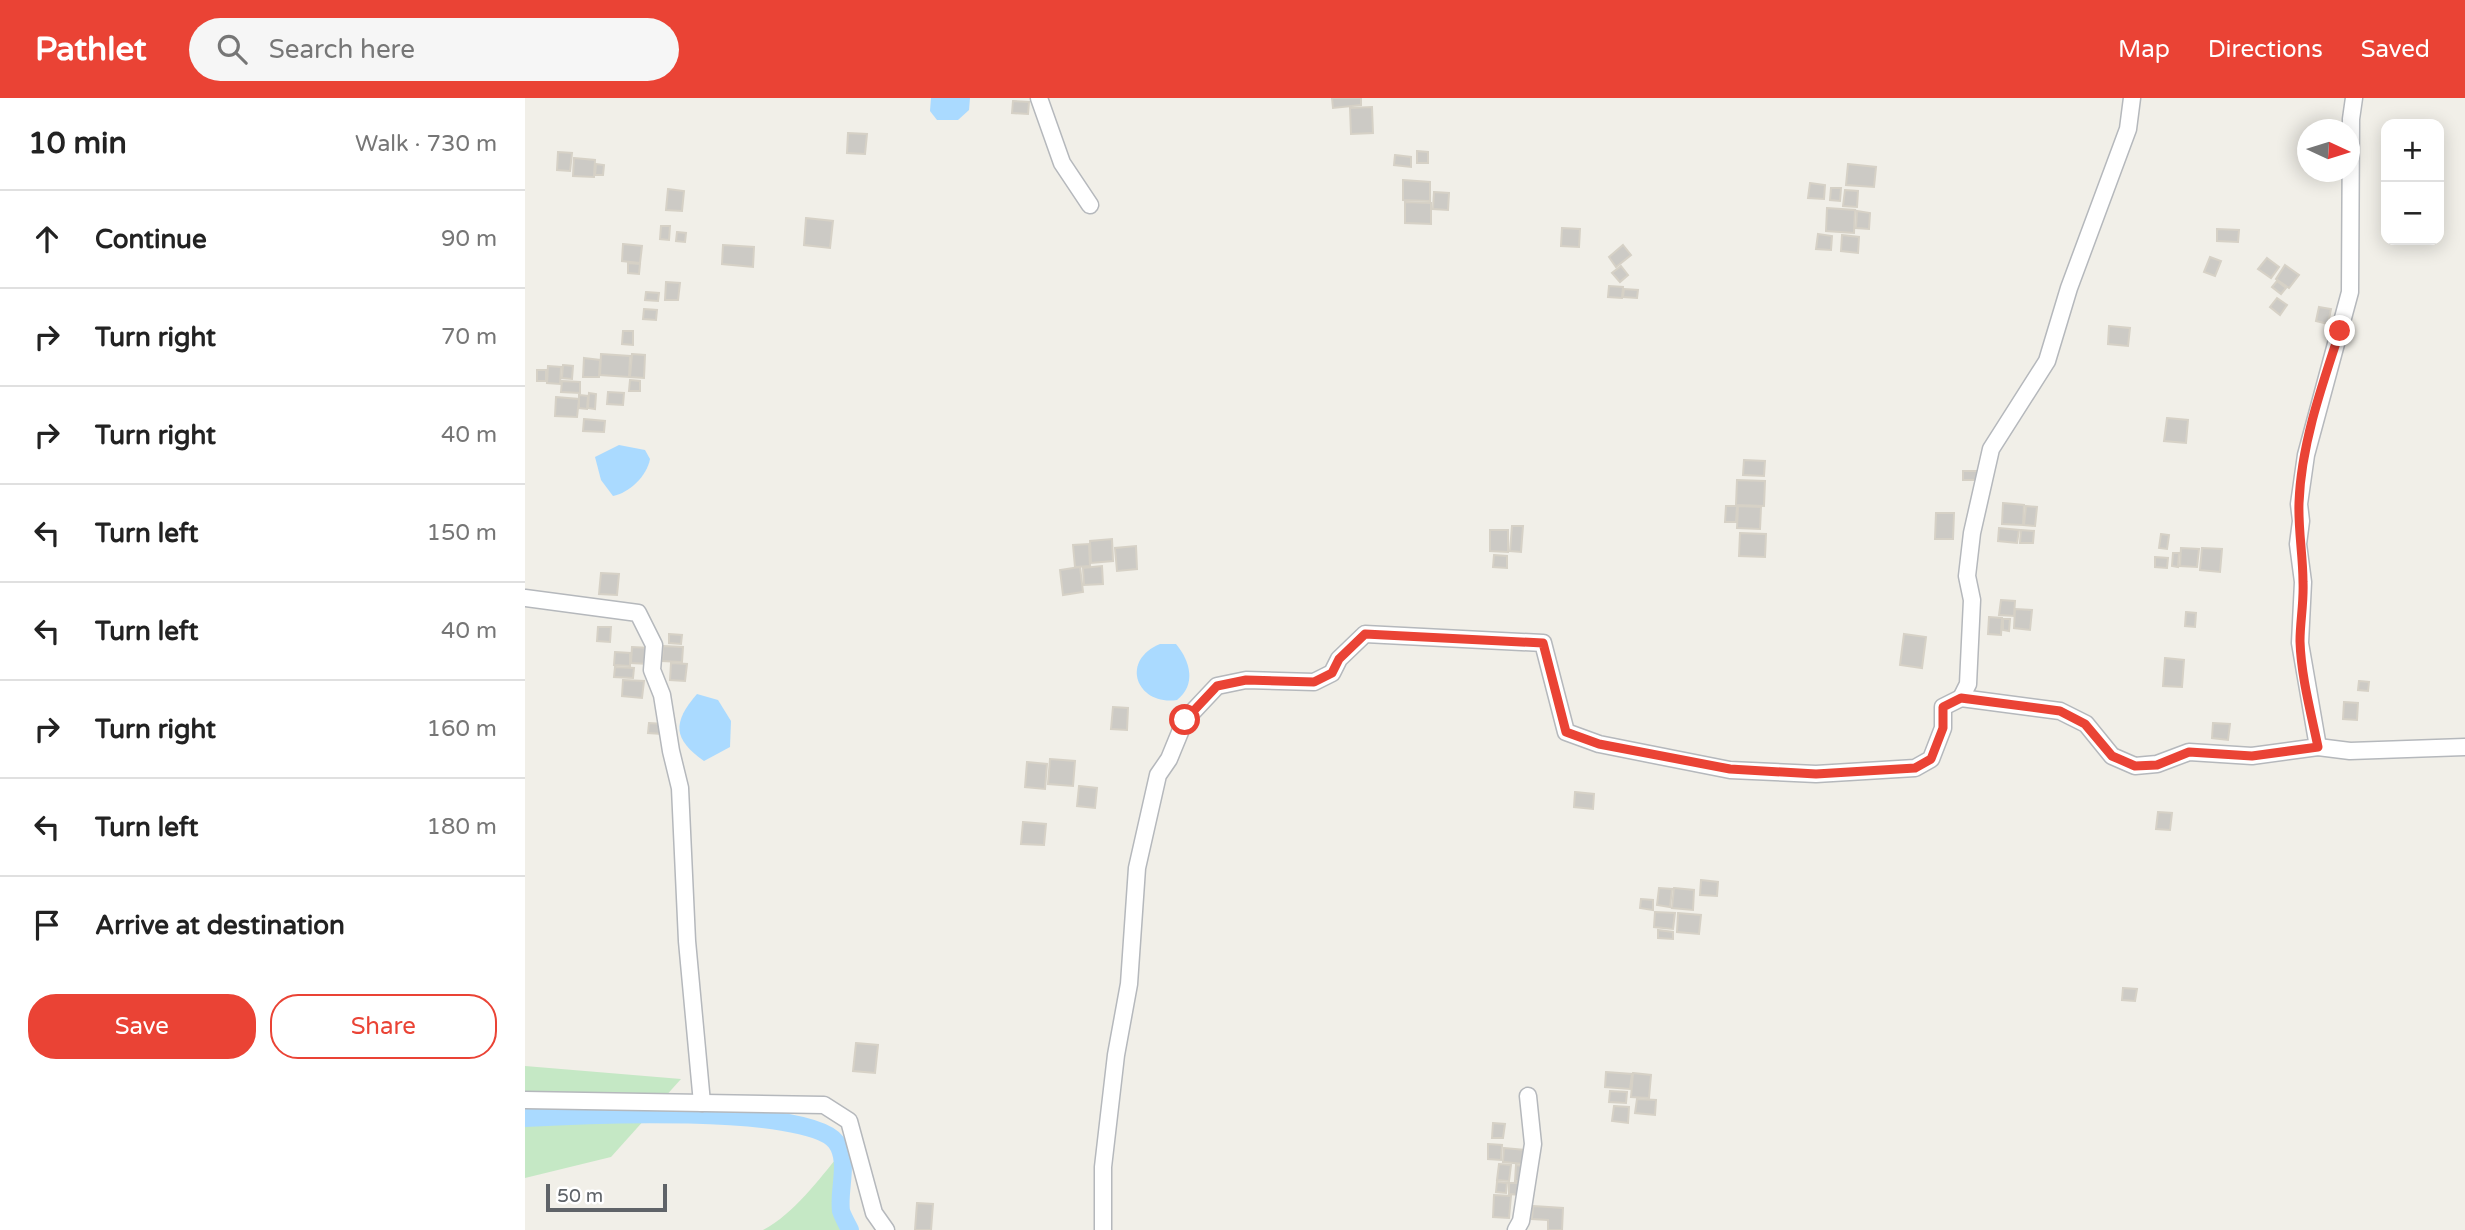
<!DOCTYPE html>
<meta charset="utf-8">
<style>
body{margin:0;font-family:"Varela Round",sans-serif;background:#f6f6f6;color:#222}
.controls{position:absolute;right:21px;top:21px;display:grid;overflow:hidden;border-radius:14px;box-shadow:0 4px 18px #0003}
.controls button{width:63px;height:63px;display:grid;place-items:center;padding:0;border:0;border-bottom:2px solid #e0e0e0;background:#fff;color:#222;font:35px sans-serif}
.compass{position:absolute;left:1772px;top:21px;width:63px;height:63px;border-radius:50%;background:#fff;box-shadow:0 4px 18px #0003;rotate:94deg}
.scale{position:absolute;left:21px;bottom:18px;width:121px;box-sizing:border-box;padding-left:7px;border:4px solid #5f6368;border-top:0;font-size:19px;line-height:24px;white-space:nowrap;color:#5f6368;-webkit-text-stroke:5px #fff;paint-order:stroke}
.stop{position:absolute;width:21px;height:21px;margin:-16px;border:5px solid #ea4335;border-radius:50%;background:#fff}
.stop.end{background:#ea4335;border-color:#fff;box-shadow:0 2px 7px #0008}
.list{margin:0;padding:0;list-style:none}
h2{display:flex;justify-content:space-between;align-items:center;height:91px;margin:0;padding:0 28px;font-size:30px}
h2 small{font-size:23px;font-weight:400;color:#767676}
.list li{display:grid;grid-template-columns:46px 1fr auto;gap:21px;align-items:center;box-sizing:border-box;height:98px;padding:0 28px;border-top:2px solid #e0e0e0}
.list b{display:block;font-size:26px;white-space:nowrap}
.list em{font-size:23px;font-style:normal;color:#767676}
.actions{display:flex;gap:14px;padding:21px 28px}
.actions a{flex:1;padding:16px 0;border:2px solid #ea4335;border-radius:28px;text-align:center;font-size:24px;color:#ea4335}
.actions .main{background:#ea4335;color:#fff}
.icon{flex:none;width:38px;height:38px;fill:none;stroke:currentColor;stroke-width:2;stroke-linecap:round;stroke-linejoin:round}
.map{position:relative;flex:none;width:1940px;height:1132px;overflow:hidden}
header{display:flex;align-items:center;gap:42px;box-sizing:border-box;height:98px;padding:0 35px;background:#ea4335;color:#fff}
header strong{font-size:33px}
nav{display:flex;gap:38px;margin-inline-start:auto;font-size:24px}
.search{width:490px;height:63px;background:#f6f6f6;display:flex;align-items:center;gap:18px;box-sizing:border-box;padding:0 24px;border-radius:38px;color:#767676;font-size:26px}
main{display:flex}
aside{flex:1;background:#fff}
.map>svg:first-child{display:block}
.green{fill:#c5e8c5}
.water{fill:#aadaff}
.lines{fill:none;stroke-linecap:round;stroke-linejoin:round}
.canal{stroke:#aadaff;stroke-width:18}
.building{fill:#cccac5;stroke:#d6d1c6;stroke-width:2}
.street-casing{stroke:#b5b8bc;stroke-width:19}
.street{stroke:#fff;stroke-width:16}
.route{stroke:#ea4335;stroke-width:9}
</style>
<header>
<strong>Pathlet</strong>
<div class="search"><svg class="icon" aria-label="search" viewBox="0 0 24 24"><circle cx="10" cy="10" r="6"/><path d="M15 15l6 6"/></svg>Search here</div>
<nav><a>Map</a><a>Directions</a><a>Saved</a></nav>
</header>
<main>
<aside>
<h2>10 min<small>Walk · 730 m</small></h2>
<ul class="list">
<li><svg class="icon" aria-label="ahead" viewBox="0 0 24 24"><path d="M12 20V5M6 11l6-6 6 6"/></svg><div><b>Continue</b></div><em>90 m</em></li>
<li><svg class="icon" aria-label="right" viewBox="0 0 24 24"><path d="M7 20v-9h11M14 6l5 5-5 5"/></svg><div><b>Turn right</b></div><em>70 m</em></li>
<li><svg class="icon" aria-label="right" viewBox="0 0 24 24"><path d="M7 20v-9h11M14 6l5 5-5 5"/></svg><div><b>Turn right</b></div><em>40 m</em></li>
<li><svg class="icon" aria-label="left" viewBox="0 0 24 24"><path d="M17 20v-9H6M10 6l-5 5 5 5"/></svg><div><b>Turn left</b></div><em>150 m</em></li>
<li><svg class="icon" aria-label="left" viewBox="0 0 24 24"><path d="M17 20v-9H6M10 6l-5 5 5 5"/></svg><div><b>Turn left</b></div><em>40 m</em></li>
<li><svg class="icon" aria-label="right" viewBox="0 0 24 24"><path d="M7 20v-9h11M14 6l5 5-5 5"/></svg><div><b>Turn right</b></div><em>160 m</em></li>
<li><svg class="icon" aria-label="left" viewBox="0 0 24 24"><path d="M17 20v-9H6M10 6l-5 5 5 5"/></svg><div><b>Turn left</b></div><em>180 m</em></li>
<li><svg class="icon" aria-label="arrive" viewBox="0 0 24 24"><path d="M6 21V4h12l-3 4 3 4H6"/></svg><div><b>Arrive at destination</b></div></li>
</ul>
<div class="actions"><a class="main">Save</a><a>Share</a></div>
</aside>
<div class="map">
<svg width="1940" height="1132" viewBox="0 0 1940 1132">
<rect width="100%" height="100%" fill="#f1efe8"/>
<g class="green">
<polygon points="0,968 156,981 86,1059 0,1080"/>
<path d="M316,1055l7,77h-85c32,-17 55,-50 78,-77z"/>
</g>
<g class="water">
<polygon points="406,0 445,0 444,12 433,22 412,22 405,13"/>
<path d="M94,347l26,5 5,9c-3,17 -21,34 -37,37l-12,-16 -6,-23z"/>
<path d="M635,546h16c15,18 20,41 1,56 -40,6 -58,-39 -17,-56z"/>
<path d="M172,596l21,6 13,21 -1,26 -26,14c-31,-22 -32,-38 -7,-67z"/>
</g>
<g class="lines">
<path class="canal" d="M0,1020c52,-3 282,-14 311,24 14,19 2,47 5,69 2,6 6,13 9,19"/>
</g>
<g class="building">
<polygon points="807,0 836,0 836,7 808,10"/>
<polygon points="488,3 504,4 503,16 487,15"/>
<polygon points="847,9 848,35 826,36 825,10"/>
<polygon points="323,35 342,36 340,56 322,55"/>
<polygon points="892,53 903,54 903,65 892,65"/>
<polygon points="33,54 47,55 45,73 32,72"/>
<polygon points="870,57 886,59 886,69 869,67"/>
<polygon points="49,60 70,62 69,79 48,78"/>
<polygon points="71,66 79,67 78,77 70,77"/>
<polygon points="1323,66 1351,69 1349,89 1321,87"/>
<polygon points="878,82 905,84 905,103 878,102"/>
<polygon points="1285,85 1300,87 1299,101 1283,100"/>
<polygon points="1306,90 1316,90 1315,103 1305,102"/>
<polygon points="143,91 159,93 157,113 141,112"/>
<polygon points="1320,92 1333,93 1332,109 1318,108"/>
<polygon points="909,94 924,95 923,112 908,111"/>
<polygon points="880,104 906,105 906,126 880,125"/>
<polygon points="1302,110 1330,112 1329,135 1301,133"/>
<polygon points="1332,113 1345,115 1344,131 1331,130"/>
<polygon points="281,120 308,123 305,150 279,147"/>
<polygon points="136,128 145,128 144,142 135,141"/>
<polygon points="1037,130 1055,131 1054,149 1036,148"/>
<polygon points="1692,131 1714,132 1713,144 1692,143"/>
<polygon points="152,134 161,135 160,144 151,143"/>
<polygon points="1293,136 1307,138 1306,152 1291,151"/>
<polygon points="1317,137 1334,139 1333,155 1316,153"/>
<polygon points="98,146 117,148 115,165 97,163"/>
<polygon points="198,147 229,149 228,169 197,166"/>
<polygon points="1098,147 1106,157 1091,169 1084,159"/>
<polygon points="1685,159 1696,163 1690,178 1679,174"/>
<polygon points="1742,160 1754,169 1746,180 1733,171"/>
<polygon points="103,165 115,166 114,176 103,175"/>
<polygon points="1760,167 1774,177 1764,190 1751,181"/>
<polygon points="1096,168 1103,177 1095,184 1087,175"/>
<polygon points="1752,183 1761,190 1756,196 1747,189"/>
<polygon points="141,184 155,185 153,202 140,202"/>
<polygon points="1084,188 1098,189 1097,200 1083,199"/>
<polygon points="1099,191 1113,192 1112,200 1098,199"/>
<polygon points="121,194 134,195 133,203 120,202"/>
<polygon points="1752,200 1762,207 1755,217 1745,209"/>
<polygon points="1794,209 1806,211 1803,226 1791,223"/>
<polygon points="119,211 132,212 131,222 118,221"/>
<polygon points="1584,228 1605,230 1603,248 1583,246"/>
<polygon points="98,233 108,233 108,247 97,246"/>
<polygon points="76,256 105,258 104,279 75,277"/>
<polygon points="107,256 120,257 119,280 105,279"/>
<polygon points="59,260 75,262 74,279 58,279"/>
<polygon points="38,267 48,268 47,281 37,280"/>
<polygon points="23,268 36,269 35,286 22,285"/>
<rect x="12" y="272" width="9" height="11"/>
<polygon points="105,282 115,283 115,293 104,293"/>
<polygon points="37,283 55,284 55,295 36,294"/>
<polygon points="83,294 99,295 98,307 82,306"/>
<polygon points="64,295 71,296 70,311 63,310"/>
<polygon points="54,297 63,298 62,311 54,310"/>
<polygon points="31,299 54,301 52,319 30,318"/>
<polygon points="1642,320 1663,322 1661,345 1639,343"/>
<polygon points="59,321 80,323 79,334 58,333"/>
<polygon points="1219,362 1240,363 1239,378 1218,377"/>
<rect x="1438" y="373" width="14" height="9"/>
<polygon points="1212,382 1240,383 1239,408 1211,407"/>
<polygon points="1478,405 1499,407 1498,427 1477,426"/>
<polygon points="1201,408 1212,408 1211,424 1200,424"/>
<polygon points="1213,408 1236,409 1235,431 1212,430"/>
<polygon points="1501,408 1512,409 1510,428 1499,427"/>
<polygon points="1411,415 1429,415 1428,441 1410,441"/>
<polygon points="987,428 998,428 996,454 985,453"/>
<polygon points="1474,430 1494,432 1492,445 1473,443"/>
<polygon points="965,432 983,432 983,454 965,453"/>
<polygon points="1496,432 1509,433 1508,445 1495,445"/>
<polygon points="1215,435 1241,436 1240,459 1214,458"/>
<polygon points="1636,436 1644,437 1642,451 1634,450"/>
<polygon points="587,441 588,463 566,465 565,443"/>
<polygon points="564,446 565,468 550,469 548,447"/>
<polygon points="611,448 612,471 592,473 590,450"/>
<polygon points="1656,450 1674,451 1672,469 1655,468"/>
<polygon points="1677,450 1697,451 1695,474 1675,472"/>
<polygon points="1648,455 1654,455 1653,469 1647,468"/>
<polygon points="969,457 982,458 982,470 968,469"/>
<polygon points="1630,459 1643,460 1642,470 1630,469"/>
<polygon points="577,468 578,486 559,487 558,470"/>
<polygon points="555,469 558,494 538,497 535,472"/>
<polygon points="76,475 94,476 92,497 74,496"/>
<polygon points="1476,502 1490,503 1489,518 1474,517"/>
<polygon points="1490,511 1507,512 1505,532 1489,530"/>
<polygon points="1661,514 1671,515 1670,529 1660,528"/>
<polygon points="1464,519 1477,520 1476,537 1463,536"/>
<polygon points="1478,521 1485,521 1484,533 1478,532"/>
<polygon points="73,529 86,529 85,544 72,543"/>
<polygon points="144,536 157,537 156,546 144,545"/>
<polygon points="1379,536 1401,539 1397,570 1375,567"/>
<polygon points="138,548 158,549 157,564 137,563"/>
<polygon points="107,549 125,550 124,566 106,565"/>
<polygon points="90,554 105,555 105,568 89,567"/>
<polygon points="1640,560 1659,562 1657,589 1638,588"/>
<polygon points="146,565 162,566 160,583 145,582"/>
<polygon points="90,569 109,570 108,580 89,579"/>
<polygon points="98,582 119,583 117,600 97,598"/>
<polygon points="1834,583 1844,584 1843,593 1833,592"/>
<polygon points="1819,604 1833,605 1832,622 1818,621"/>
<polygon points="588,609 603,610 602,632 586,631"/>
<polygon points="124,625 138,626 137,636 123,635"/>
<polygon points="1688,625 1705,626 1703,642 1687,640"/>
<polygon points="525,661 550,663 548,688 523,686"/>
<polygon points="502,664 522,666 520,691 500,689"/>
<polygon points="554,688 572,690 570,710 552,708"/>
<polygon points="1050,694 1069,696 1068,711 1049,709"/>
<polygon points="1633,714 1647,715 1645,732 1631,731"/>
<polygon points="498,724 521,726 519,747 496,746"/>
<polygon points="1176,782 1193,784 1192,798 1175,797"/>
<polygon points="1134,790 1147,791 1145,809 1132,807"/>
<polygon points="1149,790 1169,792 1168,812 1147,810"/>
<polygon points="1116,801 1128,802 1128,812 1115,810"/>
<polygon points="1130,814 1150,815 1148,831 1129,829"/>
<polygon points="1153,815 1176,817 1174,836 1152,834"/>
<polygon points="1133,832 1148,834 1148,841 1133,840"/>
<polygon points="1598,890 1612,891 1610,903 1597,902"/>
<polygon points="331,945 353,947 350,975 328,973"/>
<polygon points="1081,974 1107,976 1105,991 1080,989"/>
<polygon points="1108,975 1126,977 1124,1000 1106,999"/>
<polygon points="1085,993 1102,994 1101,1005 1084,1004"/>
<polygon points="1112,1001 1131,1002 1130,1017 1110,1015"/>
<polygon points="1089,1008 1104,1009 1103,1025 1087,1023"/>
<polygon points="968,1025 980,1026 978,1040 967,1040"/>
<polygon points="963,1046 977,1047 976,1062 963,1061"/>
<polygon points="979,1050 1001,1052 999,1066 978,1064"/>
<polygon points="974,1066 986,1067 984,1083 972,1082"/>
<polygon points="991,1067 999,1068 998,1083 990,1083"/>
<polygon points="972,1084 982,1085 981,1095 971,1094"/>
<polygon points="984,1085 997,1085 996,1097 984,1096"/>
<polygon points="969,1097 986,1098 984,1120 968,1119"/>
<polygon points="392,1105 408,1106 406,1132 390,1132"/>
<polygon points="1008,1108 1038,1110 1037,1132 1023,1132 1023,1122 1007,1121"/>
</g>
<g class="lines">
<g class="street-casing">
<g id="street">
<polyline points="514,0 537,65 565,107"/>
<polyline points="0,500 113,515 129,547 127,572 137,597 146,653 155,690 162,843 177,1005"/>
<polyline points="1436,600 1443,586 1447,502 1442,478 1447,435 1466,351 1522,263 1544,190 1603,31 1607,0"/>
<polyline points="1793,649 1825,653 1940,649"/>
<polyline points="0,1002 299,1007 324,1023 349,1115 361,1132"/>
<polyline points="578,1132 578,1069 591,957 604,886 612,770 633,677 644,661 660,622 692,588 721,582 789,584 807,575 814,561 840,536 1018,545 1041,634 1074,646 1205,672 1291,676 1390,670 1406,661 1418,630 1418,609 1436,600 1535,613 1561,626 1587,658 1610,668 1632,666 1664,654 1727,658 1793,649 1775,545 1778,484 1773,446 1776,423 1774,406 1781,357 1825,194 1826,21 1829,0"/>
<polyline points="991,1132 996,1123 1008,1046 1003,998"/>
</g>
</g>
<use href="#street" class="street"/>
</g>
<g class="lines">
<path class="route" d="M660,622l32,-34 29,-6 68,2 18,-9 7,-14 26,-25 178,9 23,89 33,12 131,25 86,5 99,-6 16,-9 12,-31v-21l18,-9 99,13 25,13 27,32 23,10 22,-1 32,-13 63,4 66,-9c-7,-34 -17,-71 -18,-106 0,-19 4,-39 3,-59 0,-26 -5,-53 -4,-79 2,-58 23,-118 41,-172"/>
</g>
</svg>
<div class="controls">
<button>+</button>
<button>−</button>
</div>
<svg class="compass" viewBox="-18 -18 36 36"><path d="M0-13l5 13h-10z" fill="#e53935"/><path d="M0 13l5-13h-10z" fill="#767676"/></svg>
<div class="scale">50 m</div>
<div class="stop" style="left:660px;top:622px"></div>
<div class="stop end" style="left:1815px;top:233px"></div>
</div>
</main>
